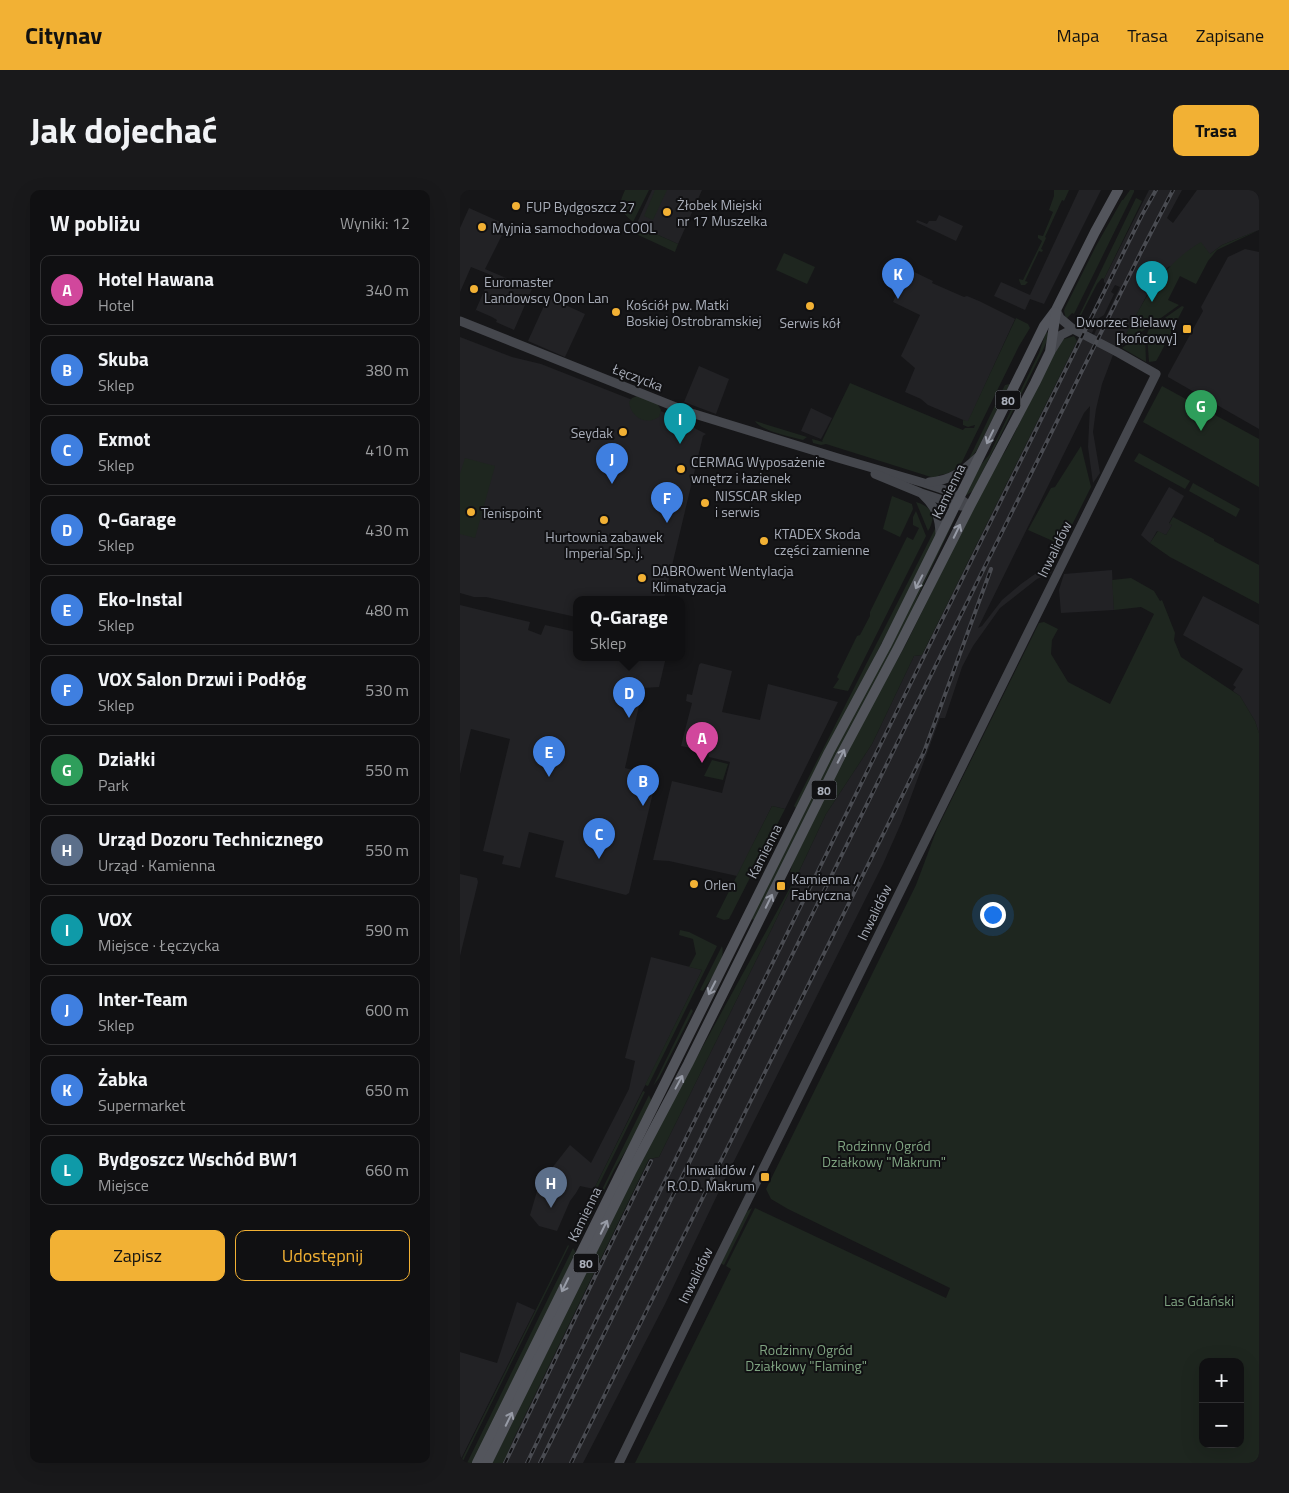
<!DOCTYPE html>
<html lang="pl">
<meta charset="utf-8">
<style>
body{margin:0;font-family:"Titillium Web",sans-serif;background:#19191b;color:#f1f3f6}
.controls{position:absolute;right:15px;bottom:15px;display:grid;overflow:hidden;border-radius:10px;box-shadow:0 5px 20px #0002}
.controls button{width:45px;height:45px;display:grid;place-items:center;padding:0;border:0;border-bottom:1px solid #303032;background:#101012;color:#f1f3f6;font:25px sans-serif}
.you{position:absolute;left:532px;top:724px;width:18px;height:18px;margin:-12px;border:4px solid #fff;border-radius:50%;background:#1a73e8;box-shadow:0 0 0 8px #1a73e833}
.badge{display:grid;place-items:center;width:32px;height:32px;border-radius:50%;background:#f2b134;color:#fff;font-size:16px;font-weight:700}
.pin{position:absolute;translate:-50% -41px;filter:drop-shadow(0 1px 2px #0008)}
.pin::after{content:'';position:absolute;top:26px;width:18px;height:15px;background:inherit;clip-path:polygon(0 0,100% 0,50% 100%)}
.popup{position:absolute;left:113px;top:406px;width:112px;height:65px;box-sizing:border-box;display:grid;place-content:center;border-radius:10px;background:#101012;filter:drop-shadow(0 1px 4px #0005);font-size:16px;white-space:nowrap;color:#9c9d9f}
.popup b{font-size:19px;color:#f1f3f6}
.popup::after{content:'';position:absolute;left:50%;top:100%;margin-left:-10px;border:10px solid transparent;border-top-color:#101012}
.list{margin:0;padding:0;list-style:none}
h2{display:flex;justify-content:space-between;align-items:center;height:65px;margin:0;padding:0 20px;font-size:21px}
h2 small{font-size:16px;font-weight:400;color:#9c9d9f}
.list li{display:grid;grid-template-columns:32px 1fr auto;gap:15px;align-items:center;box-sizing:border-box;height:70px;margin:0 10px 10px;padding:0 10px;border:1px solid #303032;border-radius:10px}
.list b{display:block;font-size:19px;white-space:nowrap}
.list p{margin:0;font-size:16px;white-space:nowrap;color:#9c9d9f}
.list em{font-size:16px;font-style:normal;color:#9c9d9f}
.actions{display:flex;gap:10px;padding:15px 20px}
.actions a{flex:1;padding:11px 0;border:1px solid #f2b134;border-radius:10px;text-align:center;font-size:18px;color:#f2b134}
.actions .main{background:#f2b134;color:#111}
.map{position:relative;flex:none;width:799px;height:1273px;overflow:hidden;border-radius:10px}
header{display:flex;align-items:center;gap:30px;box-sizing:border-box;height:70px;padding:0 25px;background:#f2b134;color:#111}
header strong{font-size:24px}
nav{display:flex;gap:28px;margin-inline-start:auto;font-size:18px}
.intro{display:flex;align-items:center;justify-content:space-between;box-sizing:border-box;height:120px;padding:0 30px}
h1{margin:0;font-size:35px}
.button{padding:12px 22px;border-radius:10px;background:#f2b134;color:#111;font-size:18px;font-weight:700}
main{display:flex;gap:30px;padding:0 30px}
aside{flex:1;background:#101012;border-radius:10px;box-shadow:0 5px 20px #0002}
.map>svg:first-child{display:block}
.built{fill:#222225}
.green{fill:#1e261f;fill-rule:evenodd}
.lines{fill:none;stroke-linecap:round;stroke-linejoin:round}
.secondary{stroke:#45474d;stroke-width:9}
.primary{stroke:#53555c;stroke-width:10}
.rail-casing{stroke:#4a4c52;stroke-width:4}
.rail{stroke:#111113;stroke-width:2;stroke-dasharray:5.5;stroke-linecap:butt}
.oneway{stroke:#979ba6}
.poi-dot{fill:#f2b134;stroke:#111113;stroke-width:2}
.labels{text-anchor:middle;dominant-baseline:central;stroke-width:4;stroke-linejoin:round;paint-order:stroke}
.shield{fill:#111113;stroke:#7b7e86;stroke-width:1}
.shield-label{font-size:12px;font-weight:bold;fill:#a8adb8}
.poi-label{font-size:14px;fill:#a8adb8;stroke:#111113;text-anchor:start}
.street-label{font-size:14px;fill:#a8adb8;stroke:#111113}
.park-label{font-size:14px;fill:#7fa381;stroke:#111113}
</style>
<header>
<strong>Citynav</strong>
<nav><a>Mapa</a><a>Trasa</a><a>Zapisane</a></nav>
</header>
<div class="intro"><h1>Jak dojechać</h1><a class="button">Trasa</a></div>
<main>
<aside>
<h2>W pobliżu<small>Wyniki: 12</small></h2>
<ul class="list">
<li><span class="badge" style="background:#d1479c">A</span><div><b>Hotel Hawana</b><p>Hotel</p></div><em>340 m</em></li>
<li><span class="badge" style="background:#3f7fe0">B</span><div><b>Skuba</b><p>Sklep</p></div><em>380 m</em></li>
<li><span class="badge" style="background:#3f7fe0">C</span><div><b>Exmot</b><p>Sklep</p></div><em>410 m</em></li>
<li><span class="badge" style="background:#3f7fe0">D</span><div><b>Q-Garage</b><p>Sklep</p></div><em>430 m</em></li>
<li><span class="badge" style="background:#3f7fe0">E</span><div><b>Eko-Instal</b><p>Sklep</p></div><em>480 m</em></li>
<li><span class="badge" style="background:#3f7fe0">F</span><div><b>VOX Salon Drzwi i Podłóg</b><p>Sklep</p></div><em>530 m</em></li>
<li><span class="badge" style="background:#2e9e5b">G</span><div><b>Działki</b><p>Park</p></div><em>550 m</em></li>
<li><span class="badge" style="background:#5c6f8a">H</span><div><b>Urząd Dozoru Technicznego</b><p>Urząd · Kamienna</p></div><em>550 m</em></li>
<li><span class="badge" style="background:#0f9aa8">I</span><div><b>VOX</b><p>Miejsce · Łęczycka</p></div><em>590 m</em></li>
<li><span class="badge" style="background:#3f7fe0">J</span><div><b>Inter-Team</b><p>Sklep</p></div><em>600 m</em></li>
<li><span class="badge" style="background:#3f7fe0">K</span><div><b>Żabka</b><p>Supermarket</p></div><em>650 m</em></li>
<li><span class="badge" style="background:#0f9aa8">L</span><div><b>Bydgoszcz Wschód BW1</b><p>Miejsce</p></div><em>660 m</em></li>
</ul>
<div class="actions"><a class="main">Zapisz</a><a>Udostępnij</a></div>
</aside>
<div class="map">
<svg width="799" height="1273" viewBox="0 0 799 1273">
<rect width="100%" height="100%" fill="#161618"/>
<g class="built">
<polygon points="192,0 242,0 218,54 176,35"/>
<polygon points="619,0 641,0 584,114 570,109 565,120 534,106 541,92 570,105"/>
<polygon points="689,0 722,0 707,28 713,33 737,0 799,0 799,40 762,55 750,64 708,77 689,101 659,158 634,145 640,131 645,129 660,97 655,95 651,102 654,104 644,125 639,128 632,143 623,139 646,94 644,92 644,89"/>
<polygon points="9,18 47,35 25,79 72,99 54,140 36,132 37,130 32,127 16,120 14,124 31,85 11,77 0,102 0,38"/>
<polygon points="479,25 503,36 496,51 456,32 457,30 467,34 469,31 476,31"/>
<polygon points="785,59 799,62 799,239 708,187 708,185 743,121 741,117 768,67"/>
<polygon points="448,79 473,91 472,93 504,107 507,106 519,111 555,129 508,232 468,215 461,209 445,202 455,178 441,166 460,125 433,112"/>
<polygon points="88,107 125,124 105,167 68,151"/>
<polygon points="0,147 52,167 81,174 203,222 246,244 243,246 204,409 116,409 116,427 26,407 14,407 0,403"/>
<polygon points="619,147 653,165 642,194 636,219 633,242 640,283 633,293 628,257 630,216 624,223 518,438 522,436 542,410 561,394 582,379 594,375 591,383 577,389 540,418 513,456 502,477 485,528 480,528 442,631 423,674 263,993 205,1114 123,1273 44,1273 53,1250 190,969 199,967 317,728 366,624 412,554 454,466 462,465"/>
<polygon points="239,176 269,189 256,224 224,212"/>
<polygon points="351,218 372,228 361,249 341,241"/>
<polygon points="709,297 724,306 709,333 712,335 706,345 697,341 690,353 681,345"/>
<polygon points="652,380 654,420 601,423 599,400 604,384"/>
<polygon points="743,406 799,435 799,543 795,531 780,506 773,501 776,497 773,495 783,479 723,445"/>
<polygon points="0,415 70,432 68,440 81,445 85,435 116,442 116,467 206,467 199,497 183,498 165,578 197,586 169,703 166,705 95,687 104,651 69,642 60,678 42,674 44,666 23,661 50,549 11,539 0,584"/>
<polygon points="241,473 272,481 262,522 300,530 308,494 378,512 325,619 312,616 277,686 209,671 193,670 212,591 262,603 270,572 249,567 249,565 241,560 221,556 232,513 226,511 227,504 232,505 239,475"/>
<polygon points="0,684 17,688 18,692 0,766"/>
<polygon points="191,767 242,780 134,999 120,996 116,1003 110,1011 97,1041 79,1036 70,1025 83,981 92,978 110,955 131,973 169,899 175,871 165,868"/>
<polygon points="57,1112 75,1120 0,1271 0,1162 37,1173"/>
</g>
<g class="green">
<path d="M165,0h24l-16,32c-14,-13 -16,-14 -8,-32z"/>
<polygon points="195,0 207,0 193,30 184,26"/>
<polygon points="594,0 609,0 604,11 602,10 585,47 586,48 581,59 583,60 582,62 579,61 565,91 568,92 565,95 561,95 559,90 559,89 563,90 582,51 578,48 578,45 583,46 593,22 589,20 594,6"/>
<polygon points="670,0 674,0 674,2 614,124 612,123 606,129 604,121 605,118 636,56 662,10 663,10"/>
<polygon points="676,8 682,11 644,89 642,88 637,94 619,129 618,128"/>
<polygon points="176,35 218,54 215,62 174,43"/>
<path d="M799,40l-42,20 -9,11 -12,23 -16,-8 -12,24 11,5 -60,43c22,-43 39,-80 82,-106l9,12 12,-9z"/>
<polygon points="324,63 355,77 347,94 316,80"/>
<polygon points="722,116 724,117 699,166 696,171 689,172 687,144 689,139"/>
<path d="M556,128l12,6 2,4 -11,18 -57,116c-7,8 -12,12 -23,13l-1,3 -7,-1 -105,-33 -5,1 -8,-2 -1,-4 11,3 -1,-1 28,-58 108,45 5,2 2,-2h9l1,-3 -7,2 -5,-2v-5l5,1z"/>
<polygon points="586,142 590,144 582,162 515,297 513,301 505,306 519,277 529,265 579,163"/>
<polygon points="682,144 685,145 686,172 662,158"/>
<polygon points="614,146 617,151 462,465 454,466 412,554 366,624 317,728 199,967 189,969 53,1250 44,1273 32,1273 199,936 337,685 330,682 334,668 391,553 446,454 527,290 546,260 601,150"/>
<polygon points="550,194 517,260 506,275 545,195"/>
<polygon points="702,196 799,249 799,297 683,232"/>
<path d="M177,206l20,7 4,7 -2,7c-14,9 -28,0 -30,-15l3,-4z"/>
<path d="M295,231l52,16 -4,3c-12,-3 -42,-9 -48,-19z"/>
<polygon points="621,256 631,297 602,355 568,340 591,298 595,297"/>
<polygon points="679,263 730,291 725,299 674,271"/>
<polygon points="5,268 35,276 15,348 0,344 0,284"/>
<polygon points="733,293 780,319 776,327 729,301"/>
<polygon points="432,306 452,314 453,319 440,347 423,339"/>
<path d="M456,312c16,5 21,14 12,29z"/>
<polygon points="499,320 459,404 446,436 296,731 290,728 378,552 498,322"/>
<polygon points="456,321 466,346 388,501 373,498 379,489 377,487 397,446 400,445 410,426 410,422 447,347 453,350 459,338 453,335 453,327"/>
<polygon points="713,327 754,349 754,351 799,375 799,414 710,367 690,353 698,341 706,345 712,335 709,334"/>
<polygon points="477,335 477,347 336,618 334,616"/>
<path d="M671,388l23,13 6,10 2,-1 13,33 -1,7 7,17 59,39 15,25 4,12v730h-624l96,-194 -5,-3 29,-58 191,90 4,-10 -162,-79 -17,-10 -5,-10 150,-304 21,-56 102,-206 5,-1 14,7 -6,11 -1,14 17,28 42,22 44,-90 -13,-7 -27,3 -2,-30zM743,1172h37v82h-37z"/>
<polygon points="252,570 268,574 263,590 244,586"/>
<polygon points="312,616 325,619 269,729 264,730 256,727"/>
<polygon points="220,740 229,742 257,756 188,896 185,895 242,780 229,777 236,764 233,749 219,745"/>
<path d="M262,756c4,15 -11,32 -19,45l-3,-1z"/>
<polygon points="231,819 233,821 199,888 193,896"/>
<polygon points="183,901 185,902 124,1025 121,1025"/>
<polygon points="189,905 191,910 190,915 170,954 154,980 121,1047 117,1050"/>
<polygon points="292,1018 264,1075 262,1074 261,1073 286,1022"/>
<polygon points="108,1055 109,1056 2,1273 0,1273"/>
<polygon points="113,1058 116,1063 13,1273 7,1273"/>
</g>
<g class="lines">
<g class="secondary">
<polyline points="0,131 228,222 378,268 464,293 491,302 510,316"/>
<polyline points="591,161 601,145 613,139"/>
<polyline points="415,284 461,303 501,316"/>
<path d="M469,292c21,-1 34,-11 49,-25"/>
<path d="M463,305c13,12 17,23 17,41"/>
<polyline points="159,1273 256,1074 696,184 659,163 613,139 600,128 596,120"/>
</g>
<g class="primary">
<polyline points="17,1273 369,562 426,456 584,136 596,120 635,42 658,0"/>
<polyline points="27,1273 171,982 228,874 381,565 438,458 510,316 575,193 590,162 596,122"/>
</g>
<g class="rail-casing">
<g id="rail">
<polyline points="45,1273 191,971"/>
<polyline points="67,1273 117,1169 682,25 696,0"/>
<polyline points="80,1273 682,60 713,0"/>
<polyline points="111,1273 464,562 531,379"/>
</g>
</g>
<use href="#rail" class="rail"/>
</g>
<defs><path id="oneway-shaft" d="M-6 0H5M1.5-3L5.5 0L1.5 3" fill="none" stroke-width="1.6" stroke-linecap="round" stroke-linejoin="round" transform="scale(1.25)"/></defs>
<g class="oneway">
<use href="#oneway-shaft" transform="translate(530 247) rotate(116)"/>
<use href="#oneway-shaft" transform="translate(497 341) rotate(-64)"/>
<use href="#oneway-shaft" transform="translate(459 392) rotate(117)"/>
<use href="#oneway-shaft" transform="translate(381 566) rotate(-63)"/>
<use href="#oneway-shaft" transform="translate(309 711) rotate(-64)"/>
<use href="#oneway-shaft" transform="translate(252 798) rotate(117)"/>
<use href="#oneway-shaft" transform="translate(219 892) rotate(-62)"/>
<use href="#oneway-shaft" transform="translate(144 1037) rotate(-64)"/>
<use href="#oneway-shaft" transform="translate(105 1095) rotate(116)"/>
<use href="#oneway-shaft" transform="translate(49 1229) rotate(-64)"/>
</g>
<g class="poi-dot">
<circle cx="56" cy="16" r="5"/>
<circle cx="207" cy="22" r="5"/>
<circle cx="22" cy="37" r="5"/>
<circle cx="14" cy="99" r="5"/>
<circle cx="350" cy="116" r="5"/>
<circle cx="156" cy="122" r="5"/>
<rect x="722" y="134" width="10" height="10" rx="2.5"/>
<circle cx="163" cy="242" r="5"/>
<circle cx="221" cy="279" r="5"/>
<circle cx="245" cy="313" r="5"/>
<circle cx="11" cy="322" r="5"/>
<circle cx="144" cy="330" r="5"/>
<circle cx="304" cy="351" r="5"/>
<circle cx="182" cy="388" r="5"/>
<circle cx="234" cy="694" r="5"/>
<rect x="316" y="691" width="10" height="10" rx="2.5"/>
<rect x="300" y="982" width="10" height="10" rx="2.5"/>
</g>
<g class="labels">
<g class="shield">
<rect x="535.5" y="200.5" width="25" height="19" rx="4"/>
<rect x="351.5" y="590.5" width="25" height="19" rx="4"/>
<rect x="113.5" y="1063.5" width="25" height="19" rx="4"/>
</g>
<g class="shield-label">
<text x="548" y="210">80</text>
<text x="364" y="600">80</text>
<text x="126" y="1073">80</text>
</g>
<g class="poi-label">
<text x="217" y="14">Żłobek Miejski<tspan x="217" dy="16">nr 17 Muszelka</tspan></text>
<text x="66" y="16">FUP Bydgoszcz 27</text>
<text x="32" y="37">Myjnia samochodowa COOL</text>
<text x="24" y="91">Euromaster<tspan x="24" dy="16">Landowscy Opon Lan</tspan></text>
<text x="166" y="114">Kościół pw. Matki<tspan x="166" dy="16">Boskiej Ostrobramskiej</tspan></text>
<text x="717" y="131" text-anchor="end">Dworzec Bielawy<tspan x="717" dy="16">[końcowy]</tspan></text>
<text x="350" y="132" text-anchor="middle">Serwis kół</text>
<text x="153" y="242" text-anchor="end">Seydak</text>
<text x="231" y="271">CERMAG Wyposażenie<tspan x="231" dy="16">wnętrz i łazienek</tspan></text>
<text x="255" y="305">NISSCAR sklep<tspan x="255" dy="16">i serwis</tspan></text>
<text x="21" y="322">Tenispoint</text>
<text x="314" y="343">KTADEX Skoda<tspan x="314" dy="16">części zamienne</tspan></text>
<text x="144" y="346" text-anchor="middle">Hurtownia zabawek<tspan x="144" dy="16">Imperial Sp. j.</tspan></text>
<text x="192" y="380">DABROwent Wentylacja<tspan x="192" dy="16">Klimatyzacja</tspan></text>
<text x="331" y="688">Kamienna /<tspan x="331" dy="16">Fabryczna</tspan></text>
<text x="244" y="694">Orlen</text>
<text x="295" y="979" text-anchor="end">Inwalidów /<tspan x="295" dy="16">R.O.D. Makrum</tspan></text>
</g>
<g class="street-label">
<text transform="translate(178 187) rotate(21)">Łęczycka</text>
<text transform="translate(488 301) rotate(-64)">Kamienna</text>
<text transform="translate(594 359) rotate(-64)">Inwalidów</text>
<text transform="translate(304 661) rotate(-63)">Kamienna</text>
<text transform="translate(414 722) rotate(-64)">Inwalidów</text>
<text transform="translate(124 1024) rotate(-64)">Kamienna</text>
<text transform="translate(235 1085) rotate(-64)">Inwalidów</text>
</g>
<g class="park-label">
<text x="424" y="955">Rodzinny Ogród<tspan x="424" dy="16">Działkowy "Makrum"</tspan></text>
<text x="739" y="1110">Las Gdański</text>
<text x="346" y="1159">Rodzinny Ogród<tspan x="346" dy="16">Działkowy "Flaming"</tspan></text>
</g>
</g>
</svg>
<div class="controls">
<button>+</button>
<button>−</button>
</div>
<div class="you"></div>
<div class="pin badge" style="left:242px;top:573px;background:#d1479c">A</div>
<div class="pin badge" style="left:183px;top:616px;background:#3f7fe0">B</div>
<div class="pin badge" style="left:139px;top:669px;background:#3f7fe0">C</div>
<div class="pin badge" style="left:169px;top:528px;background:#3f7fe0">D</div>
<div class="popup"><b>Q-Garage</b>Sklep</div>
<div class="pin badge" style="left:89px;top:587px;background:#3f7fe0">E</div>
<div class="pin badge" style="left:207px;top:333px;background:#3f7fe0">F</div>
<div class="pin badge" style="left:741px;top:241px;background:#2e9e5b">G</div>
<div class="pin badge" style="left:91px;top:1018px;background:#5c6f8a">H</div>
<div class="pin badge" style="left:220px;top:254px;background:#0f9aa8">I</div>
<div class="pin badge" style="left:152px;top:294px;background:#3f7fe0">J</div>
<div class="pin badge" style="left:438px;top:109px;background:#3f7fe0">K</div>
<div class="pin badge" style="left:692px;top:112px;background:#0f9aa8">L</div>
</div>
</main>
